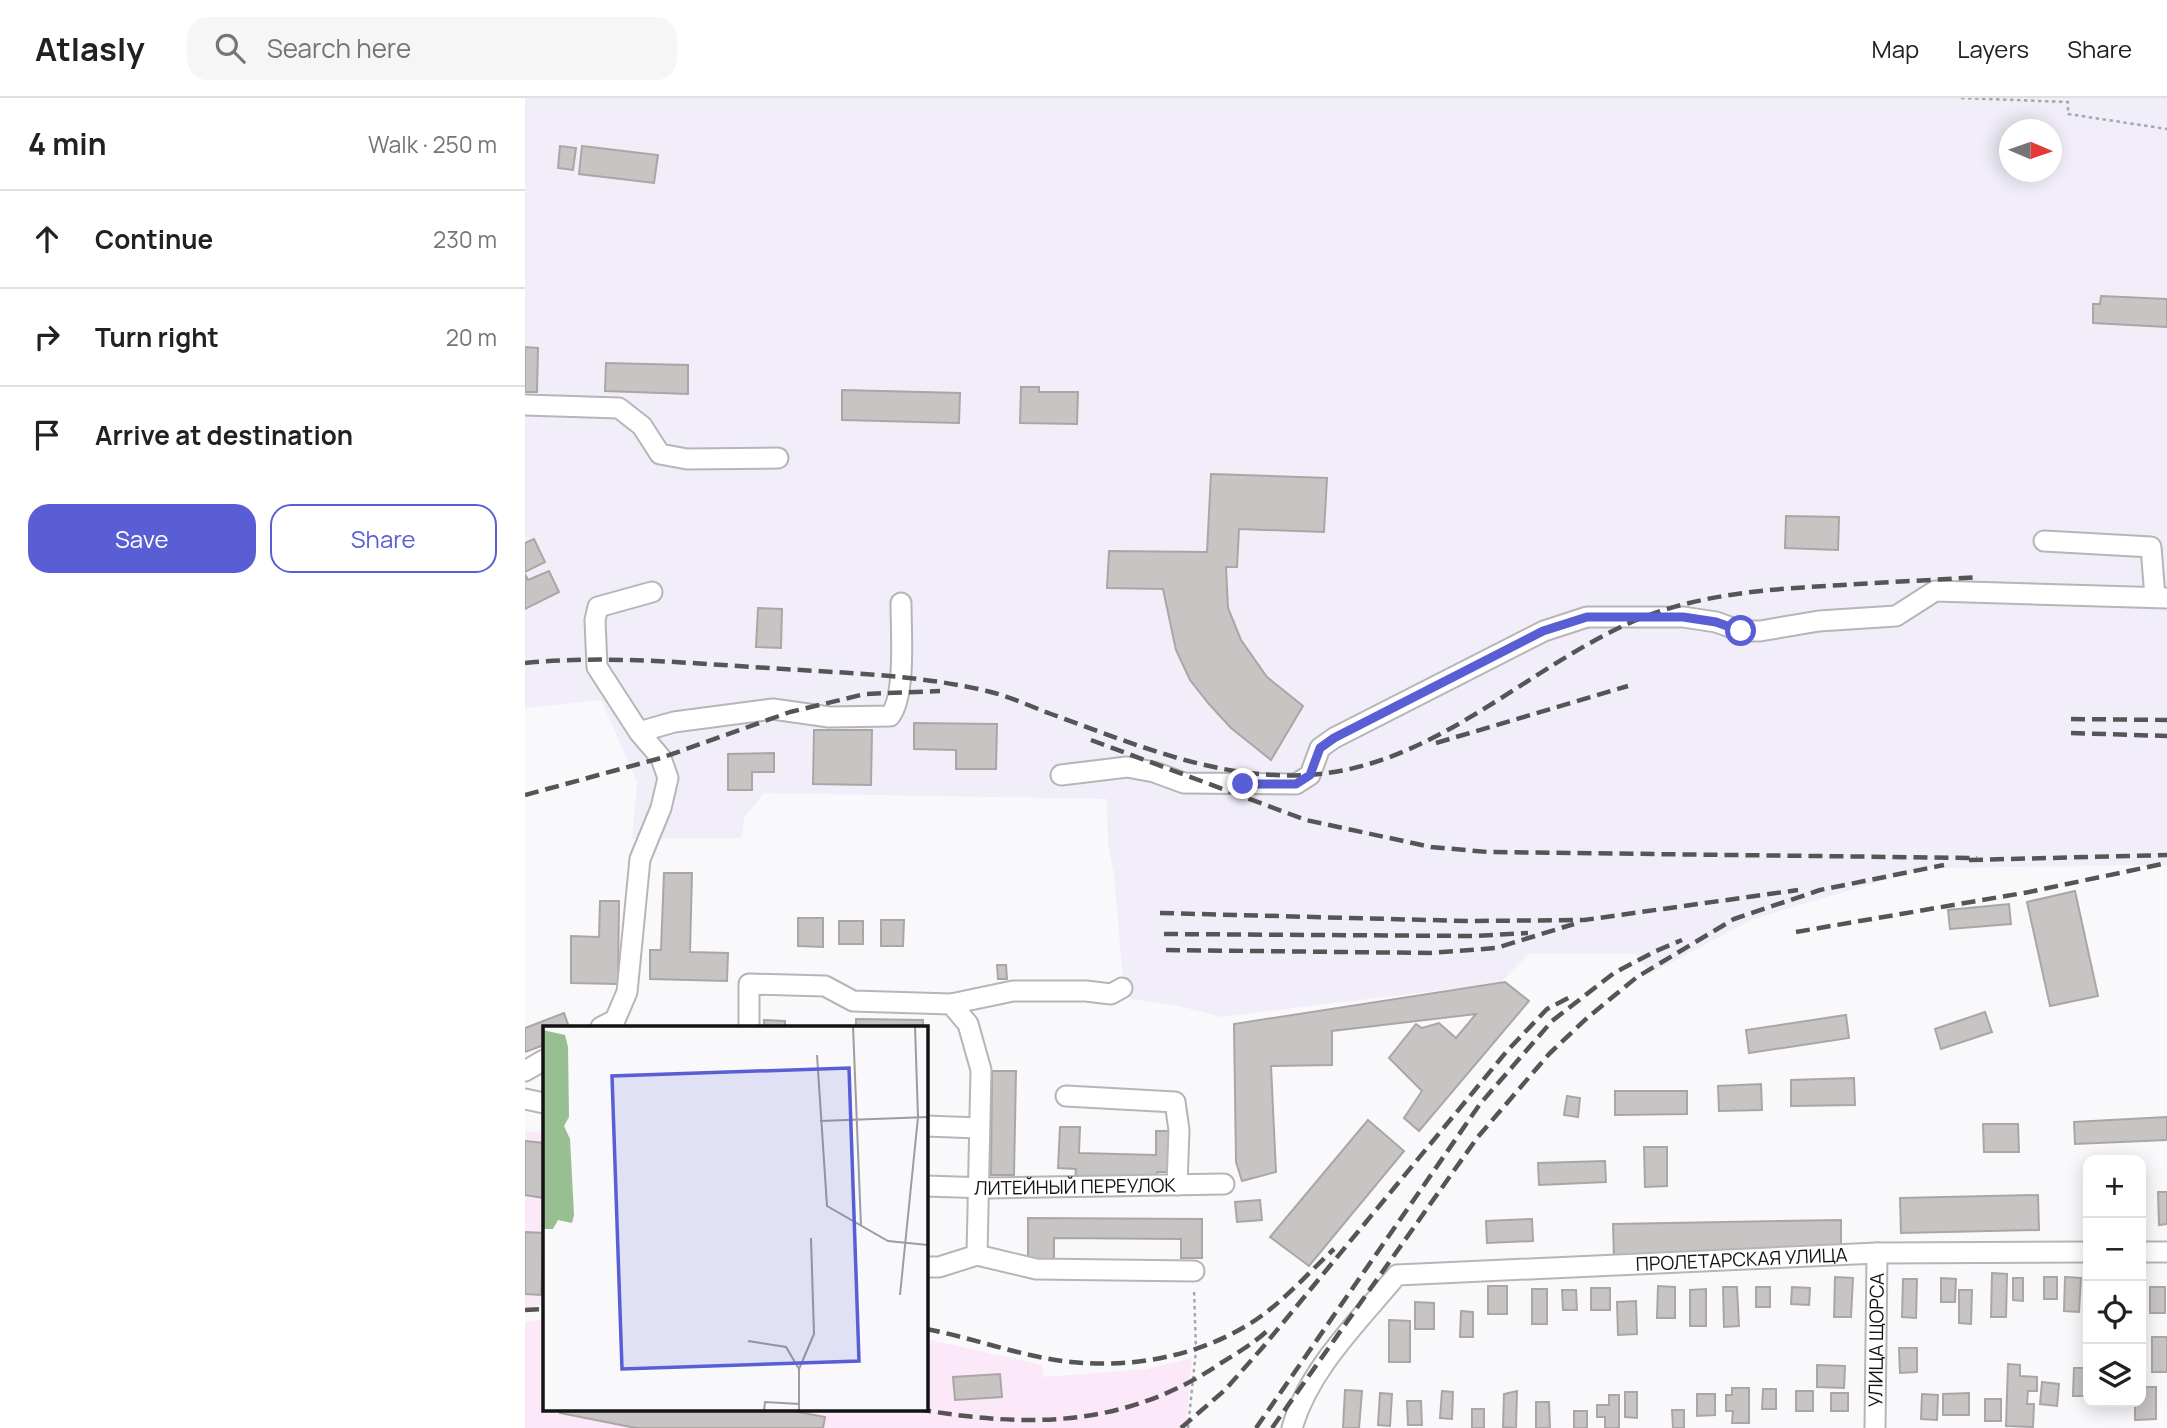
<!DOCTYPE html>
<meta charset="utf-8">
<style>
body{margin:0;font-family:Manrope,sans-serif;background:#f6f6f6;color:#202124}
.controls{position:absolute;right:21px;bottom:21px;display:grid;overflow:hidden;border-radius:14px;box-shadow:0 4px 18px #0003}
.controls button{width:63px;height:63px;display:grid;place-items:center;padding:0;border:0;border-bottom:2px solid #e0e0e0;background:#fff;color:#202124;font:35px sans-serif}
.compass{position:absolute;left:1474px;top:21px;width:63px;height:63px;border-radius:50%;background:#fff;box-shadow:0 4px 18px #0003;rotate:92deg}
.stop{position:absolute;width:21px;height:21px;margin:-16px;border:5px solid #5a5ed5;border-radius:50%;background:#fff}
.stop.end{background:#5a5ed5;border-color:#fff;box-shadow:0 2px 7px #0008}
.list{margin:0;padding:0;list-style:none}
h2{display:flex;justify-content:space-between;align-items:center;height:91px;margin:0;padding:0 28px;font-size:30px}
h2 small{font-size:23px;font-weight:400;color:#757577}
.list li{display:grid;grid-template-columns:46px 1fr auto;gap:21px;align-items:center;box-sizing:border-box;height:98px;padding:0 28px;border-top:2px solid #e0e0e0}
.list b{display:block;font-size:26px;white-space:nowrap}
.list em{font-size:23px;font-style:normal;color:#757577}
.actions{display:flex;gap:14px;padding:21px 28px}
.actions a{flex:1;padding:16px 0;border:2px solid #5a5ed5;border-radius:21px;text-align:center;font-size:24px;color:#5a5ed5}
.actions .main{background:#5a5ed5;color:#fff}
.icon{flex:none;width:38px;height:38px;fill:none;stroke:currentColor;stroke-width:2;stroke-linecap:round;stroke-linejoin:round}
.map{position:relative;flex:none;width:1642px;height:1330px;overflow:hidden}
header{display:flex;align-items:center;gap:42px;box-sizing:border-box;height:98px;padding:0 35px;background:#fff;border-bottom:2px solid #e0e0e0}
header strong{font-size:33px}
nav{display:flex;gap:38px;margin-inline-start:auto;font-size:24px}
.search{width:490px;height:63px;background:#f6f6f6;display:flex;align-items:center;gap:18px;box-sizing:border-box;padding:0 24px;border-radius:21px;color:#757577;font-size:26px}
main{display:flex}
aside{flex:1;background:#fff}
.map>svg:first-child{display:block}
.industrial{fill:#fbe8f8}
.built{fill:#f1eef9;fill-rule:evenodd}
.building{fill:#c7c4c3;stroke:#a9a6a5;stroke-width:2}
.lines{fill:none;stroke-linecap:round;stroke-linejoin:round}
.minor-casing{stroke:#b6b5b8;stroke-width:23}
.path{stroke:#a7a7a9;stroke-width:2.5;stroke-dasharray:3.5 3.5;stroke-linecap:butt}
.minor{stroke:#fff;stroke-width:19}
.rail{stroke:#555556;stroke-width:4.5;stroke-dasharray:14 7;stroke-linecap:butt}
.route{stroke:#5a5ed5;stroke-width:9}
.labels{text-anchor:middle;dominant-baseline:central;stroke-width:6;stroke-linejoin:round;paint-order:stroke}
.street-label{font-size:19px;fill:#131314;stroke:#fff}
.inset-road{fill:none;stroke:#9d9c9f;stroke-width:2}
.view{fill:#5a5ed5;fill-opacity:0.15;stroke:#5a5ed5;stroke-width:3.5}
.inset-edge{fill:none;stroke:#131314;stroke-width:3.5}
</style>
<header>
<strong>Atlasly</strong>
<div class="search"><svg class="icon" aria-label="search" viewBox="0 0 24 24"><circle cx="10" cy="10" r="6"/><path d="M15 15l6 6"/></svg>Search here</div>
<nav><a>Map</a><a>Layers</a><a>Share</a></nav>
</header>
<main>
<aside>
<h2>4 min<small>Walk · 250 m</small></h2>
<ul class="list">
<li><svg class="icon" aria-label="ahead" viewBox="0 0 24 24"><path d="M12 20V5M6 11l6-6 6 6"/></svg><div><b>Continue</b></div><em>230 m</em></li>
<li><svg class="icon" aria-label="right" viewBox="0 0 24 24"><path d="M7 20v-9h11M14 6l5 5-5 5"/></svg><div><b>Turn right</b></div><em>20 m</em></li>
<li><svg class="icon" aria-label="arrive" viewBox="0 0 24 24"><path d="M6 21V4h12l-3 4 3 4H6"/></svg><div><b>Arrive at destination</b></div></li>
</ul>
<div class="actions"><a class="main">Save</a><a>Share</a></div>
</aside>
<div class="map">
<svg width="1642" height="1330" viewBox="0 0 1642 1330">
<rect width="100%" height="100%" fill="#f9f8fb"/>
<g class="industrial">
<polygon points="0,1033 19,1035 19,1206 0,1211"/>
<polygon points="19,1221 19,1311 401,1311 401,1241 517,1267 519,1279 622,1271 667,1260 661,1330 0,1330 0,1224"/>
</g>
<path class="built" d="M0,0h1642v767l-242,3 -172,51 -103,55 -14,-20h-107l-29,29 -279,34 -42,-11 -48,-7 -8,-18 -9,-107 -6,-29 -1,-46 -343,-6 -20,25 -2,20 -110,1 5,-57 -36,-82 -76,8zM1484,32h42v42h-42z"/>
<g class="building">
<polygon points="35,48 51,50 48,72 33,70"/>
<polygon points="57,48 133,57 129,85 54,76"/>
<polygon points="1576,198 1642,201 1642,229 1568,225 1568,206 1575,206"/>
<polygon points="0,249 13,250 12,294 0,294"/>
<polygon points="81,265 163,267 163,296 80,293"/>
<polygon points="496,289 514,289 514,294 553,294 552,326 495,325"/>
<polygon points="317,292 435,295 434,325 317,322"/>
<polygon points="686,376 802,380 799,434 714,431 712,469 701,469 703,510 716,542 742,579 778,608 746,662 706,630 684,606 665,582 651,552 638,491 582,490 584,453 682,454"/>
<polygon points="1261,418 1314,419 1313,452 1260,450"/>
<polygon points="9,441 20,464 0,474 0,445"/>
<polygon points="24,473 34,494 0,511 0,476 3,482"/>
<polygon points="233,510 257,511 256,550 231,549"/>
<polygon points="389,625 472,626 471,671 431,671 431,652 389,651"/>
<polygon points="289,632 347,632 346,687 288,686"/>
<polygon points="249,655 249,674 227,674 227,692 203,692 203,656"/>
<polygon points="139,775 167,775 165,854 203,855 202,883 125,881 125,852 136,852"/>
<polygon points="1550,793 1573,898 1525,908 1502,804"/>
<polygon points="75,803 94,803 93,886 46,885 46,838 74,839"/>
<polygon points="1484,806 1486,826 1425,831 1423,812"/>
<polygon points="273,820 298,820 298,849 273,848"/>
<polygon points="356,822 379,822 378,848 356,848"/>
<rect x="314" y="823" width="24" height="23"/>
<polygon points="472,867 481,867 482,881 473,881"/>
<polygon points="980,884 1004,903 894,1033 879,1020 897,993 864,960 891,926 897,930 914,925 931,940 951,916 807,933 807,967 746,968 751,1074 717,1083 711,1064 709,926"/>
<polygon points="1460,914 1467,934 1416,951 1410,931"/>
<polygon points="39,915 44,929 19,929 19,947 0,954 0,930"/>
<polygon points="1321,917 1324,940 1224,955 1221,932"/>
<polygon points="331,921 398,922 398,929 331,929"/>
<polygon points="239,922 260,923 260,929 239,929"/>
<polygon points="467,973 491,973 489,1077 466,1077"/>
<polygon points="1329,980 1330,1007 1266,1008 1266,982"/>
<polygon points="1236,986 1237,1012 1194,1013 1193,988"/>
<polygon points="1090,993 1162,993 1162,1016 1090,1017"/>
<polygon points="1042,998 1055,1000 1053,1019 1039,1017"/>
<polygon points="1642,1019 1642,1042 1550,1046 1549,1024"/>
<polygon points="843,1022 879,1053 784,1168 745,1139"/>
<polygon points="1458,1026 1493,1026 1494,1054 1459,1054"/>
<polygon points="535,1029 555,1029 554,1055 631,1057 631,1033 648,1033 647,1074 632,1074 632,1084 550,1081 551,1071 533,1070"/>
<polygon points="0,1043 19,1045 19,1100 0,1097"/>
<polygon points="1119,1049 1142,1049 1142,1088 1120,1089"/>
<polygon points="1080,1063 1081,1084 1014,1087 1013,1065"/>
<polygon points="1633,1094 1642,1094 1642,1126 1634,1127"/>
<polygon points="1513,1097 1514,1132 1376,1135 1375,1100"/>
<polygon points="735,1102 737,1122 712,1124 710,1104"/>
<polygon points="503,1120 677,1121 677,1160 656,1160 656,1141 529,1140 529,1161 503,1161"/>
<polygon points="1007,1121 1008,1143 962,1145 961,1123"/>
<polygon points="1316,1122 1316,1156 1089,1161 1088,1126"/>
<polygon points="0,1134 19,1135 16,1197 0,1196"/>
<polygon points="1467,1175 1482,1176 1481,1219 1466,1219"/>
<polygon points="1310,1179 1328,1180 1326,1219 1309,1219"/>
<rect x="1519" y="1179" width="13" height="22"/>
<polygon points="1540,1179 1556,1180 1554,1214 1539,1213"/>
<polygon points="1416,1180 1431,1181 1430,1204 1416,1204"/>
<polygon points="1488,1180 1498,1180 1498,1203 1488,1202"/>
<polygon points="1378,1181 1392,1181 1391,1220 1377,1219"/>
<rect x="963" y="1188" width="19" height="28"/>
<polygon points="1133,1188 1150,1189 1150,1220 1132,1220"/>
<polygon points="1198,1189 1212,1189 1214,1228 1199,1229"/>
<rect x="1231" y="1189" width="14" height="20"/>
<polygon points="1267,1189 1285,1190 1284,1207 1266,1206"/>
<rect x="1625" y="1189" width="15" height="26"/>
<rect x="1066" y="1190" width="19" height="22"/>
<rect x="1007" y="1191" width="15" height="35"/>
<polygon points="1181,1191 1181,1228 1165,1228 1165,1192"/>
<polygon points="1037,1192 1051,1192 1052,1212 1038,1212"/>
<polygon points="1434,1192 1447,1192 1446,1226 1434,1225"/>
<polygon points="1111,1203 1112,1236 1093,1237 1092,1204"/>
<polygon points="890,1204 909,1205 909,1231 890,1231"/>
<polygon points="936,1213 948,1214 948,1239 935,1239"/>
<polygon points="864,1222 885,1223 885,1264 864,1264"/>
<rect x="1627" y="1239" width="15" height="35"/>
<polygon points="1374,1250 1392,1250 1392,1274 1375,1275"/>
<polygon points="1483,1266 1495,1267 1495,1278 1512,1279 1512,1293 1503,1293 1502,1306 1509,1306 1508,1329 1481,1328"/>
<polygon points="1292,1267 1320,1268 1319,1290 1292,1289"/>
<polygon points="1549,1270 1563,1270 1563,1298 1548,1298"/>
<polygon points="475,1276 477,1299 430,1302 428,1279"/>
<polygon points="1517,1284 1534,1286 1532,1308 1515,1306"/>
<polygon points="1616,1289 1631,1289 1631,1321 1610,1322 1610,1304 1616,1304"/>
<polygon points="1207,1290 1224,1290 1224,1325 1207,1325 1208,1313 1201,1313 1201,1297 1207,1297"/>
<polygon points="1238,1291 1251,1291 1251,1311 1237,1311"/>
<polygon points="820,1292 837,1293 834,1330 818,1330"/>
<polygon points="917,1293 928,1294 927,1321 915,1320"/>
<polygon points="992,1293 991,1330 978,1329 979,1296"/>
<rect x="1271" y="1293" width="17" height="20"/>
<polygon points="1100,1294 1112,1294 1112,1320 1100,1319"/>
<polygon points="855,1295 867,1296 865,1328 853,1327"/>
<rect x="1306" y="1295" width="17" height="18"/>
<polygon points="1444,1295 1444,1317 1418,1317 1418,1296"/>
<polygon points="1172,1296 1190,1296 1190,1317 1172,1318"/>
<polygon points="1397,1296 1413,1297 1412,1322 1396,1321"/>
<polygon points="1084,1297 1094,1297 1094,1330 1080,1330 1080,1319 1072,1319 1072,1307 1084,1307"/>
<rect x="1460" y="1301" width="16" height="22"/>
<polygon points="882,1303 896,1303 897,1327 883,1327"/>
<polygon points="1011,1304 1024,1304 1025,1330 1011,1330"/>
<polygon points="36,1311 258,1311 300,1319 298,1330 111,1330 35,1315"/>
<rect x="947" y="1311" width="12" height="19"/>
<polygon points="1147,1312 1159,1312 1159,1330 1148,1330"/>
<rect x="1049" y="1313" width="13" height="17"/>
</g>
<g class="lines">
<g class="minor-casing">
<g id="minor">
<polyline points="0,307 94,310 117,328 135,356 162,361 253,360"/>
<polyline points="1519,443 1626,449 1630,499"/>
<path d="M114,634l35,-10 99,-13 56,8 61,-1c16,-20 11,-85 11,-113"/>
<polyline points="536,677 602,669 629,674 659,685 771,686 785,677 795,650 809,640 1019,533 1062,519 1158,519 1191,524 1216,533 1235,533 1294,523 1371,518 1410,493 1642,500"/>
<polyline points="426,906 488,893 561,893 586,896 597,890"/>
<polyline points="76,929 90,922 102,894 115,761 136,710 143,680 136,660 114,634 72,569 70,522 73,509 127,494"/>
<polyline points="224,929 224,886 300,888 328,903 426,906 443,926 456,972 452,1157 511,1171 669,1173"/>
<polyline points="0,973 19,962"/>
<polyline points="541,998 650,1004 654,1032 652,1087"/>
<polyline points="0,1001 19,1005"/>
<polyline points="401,1028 454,1030"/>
<path id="s1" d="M401,1088l60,2 238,-4"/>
<polyline points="1616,1154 1642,1154"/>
<polyline points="401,1169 414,1169 452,1157"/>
<path id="s2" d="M767,1330c17,-59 66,-106 105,-153l480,-22 211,-1"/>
<path id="s3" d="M1350,1330l2,-175"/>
</g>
</g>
<g class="path">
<polyline points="1436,0 1543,4 1543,16 1642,31"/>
<polyline points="663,1330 671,1252 669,1191"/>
</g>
<use href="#minor" class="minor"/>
<g class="rail">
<path d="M0,565c81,-8 162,0 243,5 73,5 147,6 219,23 21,5 43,15 64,23 84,30 165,66 256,61 126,-7 217,-106 327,-154 66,-28 138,-32 209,-36 45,-3 91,-5 136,-8"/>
<polyline points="1546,621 1642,622"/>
<polyline points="1546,635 1642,638"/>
<polyline points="566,642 781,722 906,749 963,754 1452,760"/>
<polyline points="911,645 1103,588"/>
<polyline points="0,697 136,660 265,614 340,596 415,593"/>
<polyline points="1444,762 1642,757"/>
<polyline points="635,815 942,823 1059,822 1273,792"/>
<polyline points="1271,834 1504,794 1642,765"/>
<polyline points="639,836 949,838 1003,835"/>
<polyline points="641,852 905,855 971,850 1049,826"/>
<polyline points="0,1212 19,1211"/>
<path d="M401,1231c48,9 96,28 145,33 60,6 123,-5 175,-36 33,-19 60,-51 88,-77"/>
<polyline points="18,1234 19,1234"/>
<path d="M392,1311c111,19 208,19 304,-46 16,-10 35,-21 48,-34"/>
<polyline points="656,1330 700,1292 738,1249 982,953 1022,911 1049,897"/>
<polyline points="731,1330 955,1006 1027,923 1089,875 1131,853 1157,842"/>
<polyline points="747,1330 952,1040 1024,956 1062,920 1112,879 1209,821 1295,792 1419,767"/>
</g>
</g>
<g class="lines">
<polyline class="route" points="718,686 771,686 785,677 795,650 809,640 1018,533 1062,519 1158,519 1191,524 1216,533"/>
</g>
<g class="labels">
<g class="street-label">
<text stroke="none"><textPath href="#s1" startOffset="149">ЛИТЕЙНЫЙ ПЕРЕУЛОК</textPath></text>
<text stroke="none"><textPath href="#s2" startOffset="532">ПРОЛЕТАРСКАЯ УЛИЦА</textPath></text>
<text stroke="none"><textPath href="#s3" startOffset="88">УЛИЦА ЩОРСА</textPath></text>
</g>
</g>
<g transform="translate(18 928)">
<rect width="385" height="385" fill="#f9f8fb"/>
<path d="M0,4l22,5 3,12 1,70 -5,9 6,13 4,76 -2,8 -14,-3 -5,9h-10z" fill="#98bf92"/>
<path class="inset-road" d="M310,0l8,200M274,29l10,151 61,35 40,4M277,95l108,-4M357,269l18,-178 -3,-91M205,315l38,6 13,22M221,385l1,-9 35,2M256,385v-42l15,-35 -3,-96"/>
<path class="view" d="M306,42l10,293 -237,8 -10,-293z"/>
<rect width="385" height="385" class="inset-edge"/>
</g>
</svg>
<div class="controls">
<button>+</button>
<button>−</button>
<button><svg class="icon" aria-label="locate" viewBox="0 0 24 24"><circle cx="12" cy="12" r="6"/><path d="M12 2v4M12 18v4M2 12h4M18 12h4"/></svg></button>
<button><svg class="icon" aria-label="layers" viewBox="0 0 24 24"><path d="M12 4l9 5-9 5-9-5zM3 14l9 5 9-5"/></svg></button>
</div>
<svg class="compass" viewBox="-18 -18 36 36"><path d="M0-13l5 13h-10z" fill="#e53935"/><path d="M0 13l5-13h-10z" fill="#757577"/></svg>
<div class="stop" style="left:1216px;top:533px"></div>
<div class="stop end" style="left:718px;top:686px"></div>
</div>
</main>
